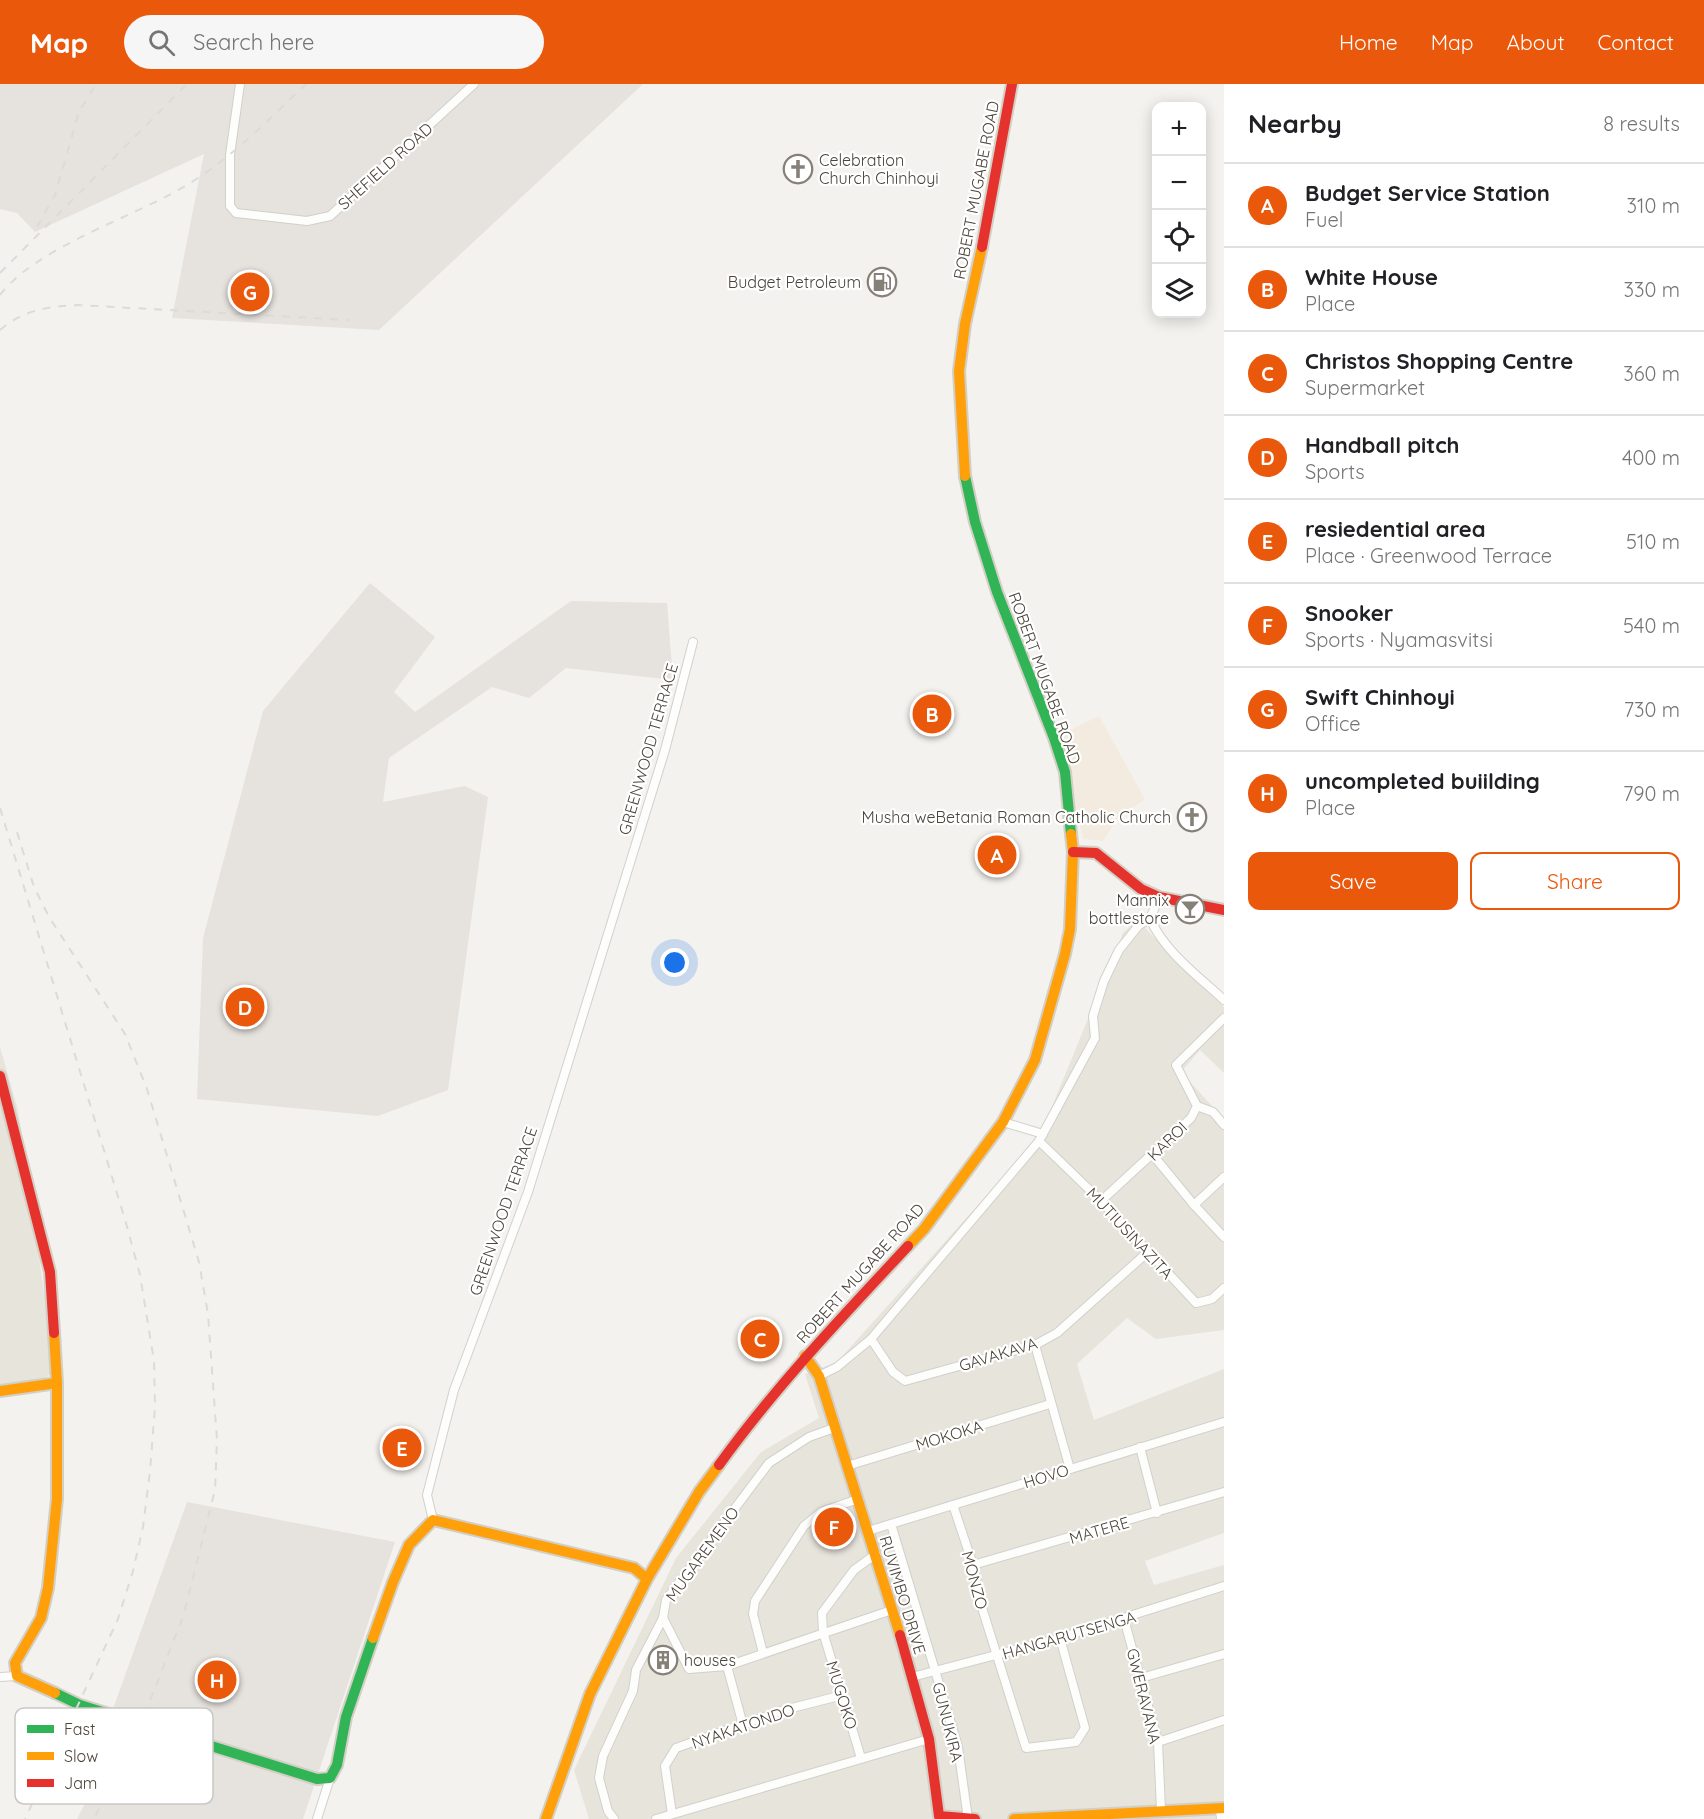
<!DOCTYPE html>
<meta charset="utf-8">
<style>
body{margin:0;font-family:Quicksand,sans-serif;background:#f6f6f6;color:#202124}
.controls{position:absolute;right:18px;top:18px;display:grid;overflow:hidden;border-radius:12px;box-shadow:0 3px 15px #0003}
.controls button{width:54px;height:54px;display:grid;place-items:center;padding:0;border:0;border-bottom:2px solid #e0e0e0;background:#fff;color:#202124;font:30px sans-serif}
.you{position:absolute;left:675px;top:879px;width:21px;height:21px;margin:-15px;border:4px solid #fff;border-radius:50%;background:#1a73e8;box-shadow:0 0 0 9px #1a73e833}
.badge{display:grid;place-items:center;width:39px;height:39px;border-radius:50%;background:#ea580c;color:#fff;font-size:20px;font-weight:700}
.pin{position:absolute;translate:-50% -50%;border:3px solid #fff;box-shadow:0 2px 6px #0006}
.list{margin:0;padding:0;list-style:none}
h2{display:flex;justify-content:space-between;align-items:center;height:78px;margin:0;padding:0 24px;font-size:26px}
h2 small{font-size:20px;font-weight:400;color:#757577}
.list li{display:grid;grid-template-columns:39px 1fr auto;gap:18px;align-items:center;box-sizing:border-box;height:84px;padding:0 24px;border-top:2px solid #e0e0e0}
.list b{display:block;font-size:22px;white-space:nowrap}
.list p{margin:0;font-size:20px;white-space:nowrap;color:#757577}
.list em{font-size:20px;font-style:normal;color:#757577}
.actions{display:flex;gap:12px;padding:18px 24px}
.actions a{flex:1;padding:14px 0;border:2px solid #ea580c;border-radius:12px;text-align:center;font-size:21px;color:#ea580c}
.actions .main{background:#ea580c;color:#fff}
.icon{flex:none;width:33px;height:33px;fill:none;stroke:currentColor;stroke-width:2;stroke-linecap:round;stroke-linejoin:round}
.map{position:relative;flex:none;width:1224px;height:1735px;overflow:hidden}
header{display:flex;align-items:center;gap:36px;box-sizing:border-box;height:84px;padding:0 30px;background:#ea580c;color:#fff}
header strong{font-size:28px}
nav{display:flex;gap:33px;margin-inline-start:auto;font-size:21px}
.search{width:420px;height:54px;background:#f6f6f6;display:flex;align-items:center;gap:15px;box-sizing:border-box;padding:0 21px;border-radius:33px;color:#757577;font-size:22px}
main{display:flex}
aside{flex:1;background:#fff}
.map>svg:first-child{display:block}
.residential{fill:#e7e4dc}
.commercial{fill:#f3ebdf}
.industrial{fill:#e6e2de}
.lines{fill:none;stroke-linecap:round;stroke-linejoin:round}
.street-casing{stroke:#d2d0cb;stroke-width:10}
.fast-casing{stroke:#d3cfc5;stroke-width:14}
.slow-casing{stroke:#d3cfc5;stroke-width:14}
.jam-casing{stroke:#d3cfc5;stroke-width:14}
.street{stroke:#fdfdfc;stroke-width:8}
.fast{stroke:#30b455;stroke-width:10}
.slow{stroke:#ff9f0a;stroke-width:10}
.jam{stroke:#e5322d;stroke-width:10}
.rail{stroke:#dbdbda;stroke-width:2;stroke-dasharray:8 8;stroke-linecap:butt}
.labels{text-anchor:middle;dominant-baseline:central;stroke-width:4.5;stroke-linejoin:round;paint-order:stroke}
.poi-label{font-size:16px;fill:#4b4439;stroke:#fff;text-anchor:end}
.street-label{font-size:16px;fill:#4b4439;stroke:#fff}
.key{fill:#fff;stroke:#c9c7c4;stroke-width:1.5}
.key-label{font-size:16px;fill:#4b4439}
</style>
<header>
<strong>Map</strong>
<div class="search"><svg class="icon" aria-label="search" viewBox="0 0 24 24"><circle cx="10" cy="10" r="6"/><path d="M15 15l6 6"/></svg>Search here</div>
<nav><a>Home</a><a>Map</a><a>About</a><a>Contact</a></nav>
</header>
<main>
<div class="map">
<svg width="1224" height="1735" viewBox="0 0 1224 1735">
<rect width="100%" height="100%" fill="#f4f2ee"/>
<g class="residential">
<polygon points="1137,836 1224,923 1224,989 1200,966 1181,988 1224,1035 1224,1246 1156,1255 1127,1234 1077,1280 1094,1336 1224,1285 1224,1449 1145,1477 1154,1501 1224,1481 1224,1735 589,1735 574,1686 676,1474 761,1368 819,1334 805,1290 837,1278 1040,1052 1123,849"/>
<polygon points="0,963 18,1026 55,1286 44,1295 0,1302"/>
</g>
<polygon class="commercial" points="1099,632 1145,715 1117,735 1103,757 1083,755 1059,652"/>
<g class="industrial">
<polygon points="0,0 643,0 379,246 172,234 204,70 35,148 17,129 0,125"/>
<polygon points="370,499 435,553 394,608 415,628 571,517 667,519 673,596 566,584 529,614 492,603 389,674 383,718 465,702 488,713 448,1006 378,1032 197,1015 203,854 263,627"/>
<polygon points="187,1418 395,1458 303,1735 77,1735 131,1633 113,1625"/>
</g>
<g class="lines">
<g class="street-casing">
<g id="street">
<polyline points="240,0 230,71 230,122 236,129 307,137 330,132 474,0"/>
<path d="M1159,813l-9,22c16,34 47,56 74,81"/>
<polyline points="1197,1022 1213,1028 1224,1041"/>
<polyline points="1003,1038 1043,1050"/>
<polyline points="1039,1057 1101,1117 1196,1219 1212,1215 1224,1204"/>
<polyline points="1153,1071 1194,1121 1224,1153"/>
<polyline points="1101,1117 1191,1034 1197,1022 1176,981 1224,934"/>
<polyline points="1194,1121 1224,1093"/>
<polyline points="871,1255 893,1288 905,1297 1035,1261 1057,1249 1149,1167"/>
<polyline points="1035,1261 1070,1385"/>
<polyline points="819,1292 837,1283 871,1255 1039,1057 1095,954 1093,932 1104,897 1119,866 1139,841 1150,835"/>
<polyline points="1140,1363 1157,1429"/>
<polyline points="847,1382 1050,1320"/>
<polyline points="953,1421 973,1481 983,1527 1026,1664 1076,1658 1085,1644 1060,1554"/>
<polyline points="433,1436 427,1411 454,1306 528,1108 665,666 693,558"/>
<polyline points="891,1440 958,1663 968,1735"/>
<polyline points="868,1447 1224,1338"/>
<polyline points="973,1481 1224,1408"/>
<polyline points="663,1534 689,1585 727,1582 892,1526"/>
<polyline points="1124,1535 1158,1658 1161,1726"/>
<polyline points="763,1569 753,1530 755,1517 804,1442 821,1428 858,1415"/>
<polyline points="727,1582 743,1641"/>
<polyline points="0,1593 17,1592"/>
<polyline points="912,1593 1060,1554 1224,1502"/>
<polyline points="1141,1594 1224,1570"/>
<polyline points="1158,1658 1224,1636"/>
<polyline points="861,1674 823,1548 822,1529 854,1486 876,1470"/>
<polyline points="1220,1725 1221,1735"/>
<polyline points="672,1730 665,1682 676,1664 784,1626 843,1611"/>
<polyline points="317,1735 330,1694"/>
<polyline points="614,1735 608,1727 599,1694 603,1672 633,1607 636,1586 663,1534 666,1516 769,1379 809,1353 834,1344"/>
<polyline points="656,1735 929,1655"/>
</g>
</g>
<g class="fast-casing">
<g id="fast">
<polyline points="965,392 975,438 997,508 1054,654 1065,688 1071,750"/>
<polyline points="55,1609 80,1621 317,1695 330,1694 337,1681 346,1633 373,1554"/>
</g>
</g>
<g class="slow-casing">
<g id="slow">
<polyline points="965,392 959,287 965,240 982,163"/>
<polyline points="908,1162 924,1145 1003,1038 1035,976 1065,870 1070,845 1073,768 1071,750"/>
<polyline points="54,1249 57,1299 57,1415 48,1504 41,1534 15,1579 17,1592 55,1609"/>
<polyline points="805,1272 819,1292 900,1551"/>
<polyline points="0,1307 57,1299"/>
<polyline points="373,1554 393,1498 409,1461 433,1436 634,1484 647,1495"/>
<polyline points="546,1735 590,1610 647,1495 699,1408 719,1381"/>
<polyline points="1014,1735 1224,1724"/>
</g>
</g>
<g class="jam-casing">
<g id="jam">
<polyline points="982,163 1012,0"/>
<polyline points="1073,768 1096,769 1141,805 1159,813 1224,826"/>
<polyline points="0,992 50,1188 54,1249"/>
<path d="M719,1381c57,-79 123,-148 189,-219"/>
<polyline points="900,1551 929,1655 939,1732 975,1735"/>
</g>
</g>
<use href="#street" class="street"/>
<use href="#fast" class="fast"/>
<use href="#slow" class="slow"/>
<use href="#jam" class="jam"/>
<g class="rail">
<polyline points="37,143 55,111 79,28 96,0"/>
<polyline points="0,189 187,0"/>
<path d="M0,211c36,-47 128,-76 180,-106 48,-27 87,-68 126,-105"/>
<path d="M0,246c25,-21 47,-23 78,-25l271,15"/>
<polyline points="0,724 126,1139 140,1191 154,1277 155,1323 150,1387 143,1443 133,1487 118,1535 25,1735"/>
<polyline points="17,748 34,803 49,833 125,950 147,1005 199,1178 208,1230 217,1356 215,1406 183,1533 140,1642 94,1735"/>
</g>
</g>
<defs>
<g id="church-ring" transform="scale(1.5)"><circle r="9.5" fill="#fff" stroke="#868178" stroke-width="1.5"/><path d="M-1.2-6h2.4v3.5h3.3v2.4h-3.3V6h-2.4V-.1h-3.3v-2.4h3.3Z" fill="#868178"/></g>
<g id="fuel-ring" transform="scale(1.5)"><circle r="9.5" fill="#fff" stroke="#868178" stroke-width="1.5"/><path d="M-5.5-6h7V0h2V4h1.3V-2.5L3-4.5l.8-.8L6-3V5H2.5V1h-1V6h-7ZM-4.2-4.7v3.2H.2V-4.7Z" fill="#868178"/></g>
<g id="bar-ring" transform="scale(1.5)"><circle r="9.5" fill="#fff" stroke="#868178" stroke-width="1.5"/><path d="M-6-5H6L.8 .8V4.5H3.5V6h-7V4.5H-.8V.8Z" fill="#868178"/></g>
<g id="building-ring" transform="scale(1.5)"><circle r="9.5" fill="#fff" stroke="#868178" stroke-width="1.5"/><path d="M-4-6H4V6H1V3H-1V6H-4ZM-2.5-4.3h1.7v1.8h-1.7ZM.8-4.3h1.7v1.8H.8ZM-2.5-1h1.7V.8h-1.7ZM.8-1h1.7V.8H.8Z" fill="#868178"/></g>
</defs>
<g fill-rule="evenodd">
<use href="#church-ring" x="798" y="85"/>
<use href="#fuel-ring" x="882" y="198"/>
<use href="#church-ring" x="1192" y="733"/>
<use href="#bar-ring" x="1190" y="825"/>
<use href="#building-ring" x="663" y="1576"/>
</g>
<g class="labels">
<g class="poi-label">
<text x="819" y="76" text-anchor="start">Celebration<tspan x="819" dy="18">Church Chinhoyi</tspan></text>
<text x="861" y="198">Budget Petroleum</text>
<text x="1171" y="733">Musha weBetania Roman Catholic Church</text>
<text x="1169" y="816">Mannix<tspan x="1169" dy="18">bottlestore</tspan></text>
<text x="684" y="1576" text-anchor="start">houses</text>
</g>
<g class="street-label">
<text transform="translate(385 82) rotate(-42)">SHEFIELD ROAD</text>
<text transform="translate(976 106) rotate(-79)">ROBERT MUGABE ROAD</text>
<text transform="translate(1045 594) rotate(70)">ROBERT MUGABE ROAD</text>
<text transform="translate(648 665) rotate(-74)">GREENWOOD TERRACE</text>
<text transform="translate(1167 1057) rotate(-44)">KAROI</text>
<text transform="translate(503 1127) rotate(-71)">GREENWOOD TERRACE</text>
<text transform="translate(1130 1149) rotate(47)">MUTIUSINAZITA</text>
<text transform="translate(860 1189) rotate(-48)">ROBERT MUGABE ROAD</text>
<text transform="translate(998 1270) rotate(-17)">GAVAKAVA</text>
<text transform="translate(949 1351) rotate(-17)">MOKOKA</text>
<text transform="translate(1046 1392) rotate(-17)">HOVO</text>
<text transform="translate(1099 1446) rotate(-16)">MATERE</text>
<text transform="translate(702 1470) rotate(-54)">MUGAREMENO</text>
<text transform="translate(975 1496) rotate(75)">MONZO</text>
<text transform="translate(903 1511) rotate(73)">RUVIMBO DRIVE</text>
<text transform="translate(1069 1551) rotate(-16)">HANGARUTSENGA</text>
<text transform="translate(842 1611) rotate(73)">MUGOKO</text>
<text transform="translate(1144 1612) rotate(76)">GWERAVANA</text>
<text transform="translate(948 1638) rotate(76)">GUNUKIRA</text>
<text transform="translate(743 1642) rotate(-19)">NYAKATONDO</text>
</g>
</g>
<rect x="15" y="1624" width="198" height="96" rx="9" class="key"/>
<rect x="27" y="1641" width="27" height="8" fill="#30b455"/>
<rect x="27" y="1668" width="27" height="8" fill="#ff9f0a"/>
<rect x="27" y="1695" width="27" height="8" fill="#e5322d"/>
<g class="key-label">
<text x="64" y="1651">Fast</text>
<text x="64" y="1678">Slow</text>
<text x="64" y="1705">Jam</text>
</g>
</svg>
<div class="controls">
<button>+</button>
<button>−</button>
<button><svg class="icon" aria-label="locate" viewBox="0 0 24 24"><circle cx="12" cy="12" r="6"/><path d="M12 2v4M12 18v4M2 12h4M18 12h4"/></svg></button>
<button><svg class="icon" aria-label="layers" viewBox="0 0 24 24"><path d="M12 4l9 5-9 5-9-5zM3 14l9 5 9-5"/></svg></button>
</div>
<div class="you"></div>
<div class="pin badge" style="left:997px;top:771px">A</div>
<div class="pin badge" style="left:932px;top:630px">B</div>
<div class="pin badge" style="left:760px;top:1255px">C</div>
<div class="pin badge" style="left:245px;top:923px">D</div>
<div class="pin badge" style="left:402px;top:1364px">E</div>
<div class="pin badge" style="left:834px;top:1443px">F</div>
<div class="pin badge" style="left:250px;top:208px">G</div>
<div class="pin badge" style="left:217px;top:1596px">H</div>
</div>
<aside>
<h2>Nearby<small>8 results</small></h2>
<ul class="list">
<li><span class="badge">A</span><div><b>Budget Service Station</b><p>Fuel</p></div><em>310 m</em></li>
<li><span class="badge">B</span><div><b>White House</b><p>Place</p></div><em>330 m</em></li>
<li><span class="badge">C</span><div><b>Christos Shopping Centre</b><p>Supermarket</p></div><em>360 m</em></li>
<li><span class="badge">D</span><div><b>Handball pitch</b><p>Sports</p></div><em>400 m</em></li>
<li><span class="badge">E</span><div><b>resiedential area</b><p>Place · Greenwood Terrace</p></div><em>510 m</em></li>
<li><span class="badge">F</span><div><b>Snooker</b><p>Sports · Nyamasvitsi</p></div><em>540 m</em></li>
<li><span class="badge">G</span><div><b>Swift Chinhoyi</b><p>Office</p></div><em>730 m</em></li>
<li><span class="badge">H</span><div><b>uncompleted buiilding</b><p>Place</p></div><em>790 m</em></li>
</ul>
<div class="actions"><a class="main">Save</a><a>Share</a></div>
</aside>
</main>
